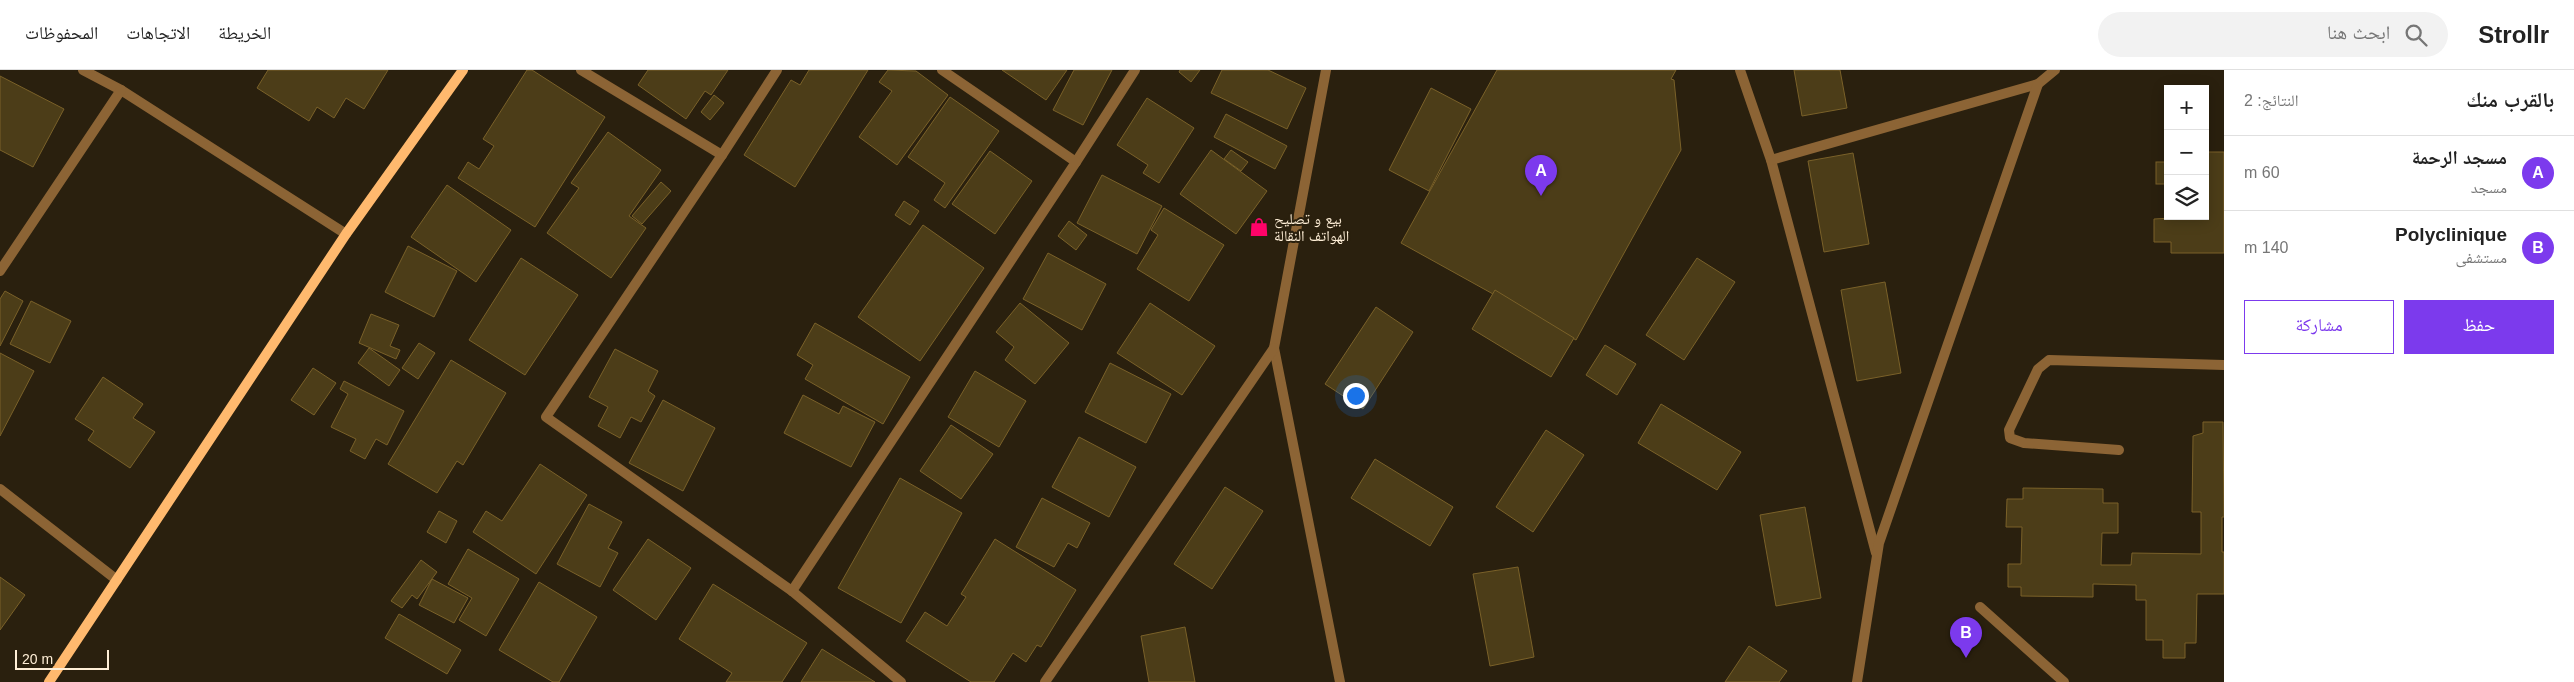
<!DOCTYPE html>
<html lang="ar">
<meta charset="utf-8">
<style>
body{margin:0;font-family:Helvetica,"Noto Naskh Arabic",sans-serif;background:#f2f2f2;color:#222;direction:rtl}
.controls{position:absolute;right:15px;top:15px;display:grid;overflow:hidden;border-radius:0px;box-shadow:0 2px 12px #0003}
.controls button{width:45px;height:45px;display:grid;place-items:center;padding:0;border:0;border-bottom:1px solid #e0e0e0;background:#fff;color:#222;font:25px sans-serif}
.scale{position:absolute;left:15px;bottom:12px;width:94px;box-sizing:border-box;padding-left:5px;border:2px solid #ffefd7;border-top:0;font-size:14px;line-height:18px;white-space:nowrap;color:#ffefd7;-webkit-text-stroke:4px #2a200e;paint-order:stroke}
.you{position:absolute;left:1355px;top:325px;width:18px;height:18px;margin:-12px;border:4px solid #fff;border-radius:50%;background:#1a73e8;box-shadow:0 0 0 8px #1a73e833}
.badge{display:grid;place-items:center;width:32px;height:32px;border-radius:50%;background:#7c3aed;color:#fff;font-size:16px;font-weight:700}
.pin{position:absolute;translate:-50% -41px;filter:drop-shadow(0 1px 2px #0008)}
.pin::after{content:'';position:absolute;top:26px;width:18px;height:15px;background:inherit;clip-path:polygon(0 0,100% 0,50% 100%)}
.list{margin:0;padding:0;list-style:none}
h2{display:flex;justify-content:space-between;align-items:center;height:65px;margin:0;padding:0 20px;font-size:21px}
h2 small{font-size:16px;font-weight:400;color:#767676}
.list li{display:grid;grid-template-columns:32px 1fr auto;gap:15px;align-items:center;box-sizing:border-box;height:75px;padding:0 20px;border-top:1px solid #e0e0e0}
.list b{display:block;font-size:19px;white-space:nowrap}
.list p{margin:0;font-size:16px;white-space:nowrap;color:#767676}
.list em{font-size:16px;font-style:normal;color:#767676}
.actions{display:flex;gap:10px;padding:15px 20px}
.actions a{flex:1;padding:11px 0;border:1px solid #7c3aed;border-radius:0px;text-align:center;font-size:18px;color:#7c3aed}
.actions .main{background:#7c3aed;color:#fff}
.icon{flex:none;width:28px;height:28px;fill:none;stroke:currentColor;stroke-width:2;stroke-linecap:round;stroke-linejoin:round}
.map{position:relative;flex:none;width:2224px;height:612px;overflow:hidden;direction:ltr}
header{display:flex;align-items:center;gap:30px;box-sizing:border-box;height:70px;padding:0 25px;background:#fff;border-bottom:1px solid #e0e0e0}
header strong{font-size:24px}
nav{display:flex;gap:28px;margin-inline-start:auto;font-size:18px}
.search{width:350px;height:45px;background:#f2f2f2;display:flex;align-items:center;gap:12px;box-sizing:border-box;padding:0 18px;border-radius:28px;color:#767676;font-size:19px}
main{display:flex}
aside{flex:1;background:#fff}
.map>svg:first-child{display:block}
.building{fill:#4c3d18;stroke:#7a6129}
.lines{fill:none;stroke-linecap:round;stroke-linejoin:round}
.lane{stroke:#8c6435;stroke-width:10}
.street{stroke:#8c6435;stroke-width:10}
.secondary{stroke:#ffb96e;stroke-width:10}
.labels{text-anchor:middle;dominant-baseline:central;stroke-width:4;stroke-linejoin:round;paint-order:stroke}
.poi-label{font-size:15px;fill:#ffefd7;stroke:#2a200e;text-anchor:start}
</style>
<header>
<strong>Strollr</strong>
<div class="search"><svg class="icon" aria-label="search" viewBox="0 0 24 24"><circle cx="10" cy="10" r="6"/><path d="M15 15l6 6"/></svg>ابحث هنا</div>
<nav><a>الخريطة</a><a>الاتجاهات</a><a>المحفوظات</a></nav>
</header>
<main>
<aside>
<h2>بالقرب منك<small>النتائج: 2</small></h2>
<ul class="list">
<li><span class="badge">A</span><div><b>مسجد الرحمة</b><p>مسجد</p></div><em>60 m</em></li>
<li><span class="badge">B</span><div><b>Polyclinique</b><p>مستشفى</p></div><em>140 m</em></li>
</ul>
<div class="actions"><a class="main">حفظ</a><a>مشاركة</a></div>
</aside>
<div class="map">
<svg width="2224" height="612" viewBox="0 0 2224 612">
<rect width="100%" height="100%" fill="#2a200e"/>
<g class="building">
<polygon points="268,0 388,0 364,39 346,28 334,48 317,37 309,51 257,18"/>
<polygon points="527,0 532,0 605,47 535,157 458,108 468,92 479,99 494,76 483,69"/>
<polygon points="648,0 728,0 711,25 705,21 686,49 638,15"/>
<polygon points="809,0 868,0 795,117 744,85 791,10 800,15"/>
<polygon points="888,0 916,1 948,25 897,95 859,67 892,21 879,12"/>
<polygon points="1002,0 1067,0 1046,30"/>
<polygon points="1074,0 1112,0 1083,55 1053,40"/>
<polygon points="1180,0 1200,0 1191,12 1179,2"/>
<polygon points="1222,0 1268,0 1306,18 1287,59 1211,23"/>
<polygon points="1497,0 1676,0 1671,9 1674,10 1681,80 1576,270 1401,173"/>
<polygon points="1794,0 1840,0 1847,38 1802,46"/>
<polygon points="0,6 64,39 33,97 0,80"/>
<polygon points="1431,18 1471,39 1429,121 1389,100"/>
<polygon points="714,25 724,33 710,50 701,42"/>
<polygon points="950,27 999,61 945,138 934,130 945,113 908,87"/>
<polygon points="1147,28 1194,58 1159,113 1143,103 1148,95 1117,75"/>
<polygon points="1226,44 1287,76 1275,99 1214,67"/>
<polygon points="608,62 661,100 629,146 646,158 611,208 547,163 579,118 571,113"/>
<polygon points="1211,80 1267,121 1236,164 1180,124"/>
<polygon points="1231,80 1248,92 1241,101 1224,89"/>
<polygon points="990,81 1032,111 995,164 952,134"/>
<polygon points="2205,82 2224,82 2224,183 2171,183 2171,172 2154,172 2154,149 2205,146"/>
<polygon points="1853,83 1869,174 1824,182 1808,91"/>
<rect x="2156" y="92" width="12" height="22"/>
<polygon points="1102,105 1162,136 1137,184 1077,153"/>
<polygon points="661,112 671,121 642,154 632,146"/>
<polygon points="447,115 511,160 476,212 411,167"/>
<polygon points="904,131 919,141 910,155 895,145"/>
<polygon points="1164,138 1224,175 1189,231 1137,199 1158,165 1151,160"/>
<polygon points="1069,151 1087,165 1076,180 1058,166"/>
<polygon points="923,155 984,198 920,291 858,247"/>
<polygon points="408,176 457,201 434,247 385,222"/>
<polygon points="1048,183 1106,214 1082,260 1023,229"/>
<polygon points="521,188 578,225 525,305 469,270"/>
<polygon points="1697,188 1735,212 1684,290 1646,265"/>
<polygon points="1885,212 1901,303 1857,311 1841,220"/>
<polygon points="1495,220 1574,268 1551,307 1472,259"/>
<polygon points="5,221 23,231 0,276 0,229"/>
<polygon points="31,231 71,251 50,293 10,274"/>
<polygon points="1020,233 1069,273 1035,314 1005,290 1014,277 996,262"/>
<polygon points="1150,233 1215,276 1182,325 1117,283"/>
<polygon points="1376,237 1413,262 1363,339 1325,314"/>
<polygon points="371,244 399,255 390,276 400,280 396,289 359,273"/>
<polygon points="815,253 910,307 883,354 805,309 813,295 797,285"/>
<polygon points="419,273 435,283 418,309 402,298"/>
<polygon points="1605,275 1636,294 1617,325 1586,305"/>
<polygon points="369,278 400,300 389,316 358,293"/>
<polygon points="615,279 658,301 648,321 655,326 641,352 631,347 620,368 598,356 608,337 589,327"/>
<polygon points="0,283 34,301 0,366"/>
<polygon points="451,290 506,323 463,395 457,391 437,423 388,394"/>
<polygon points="1110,293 1171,324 1146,373 1085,342"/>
<polygon points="313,298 336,313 314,345 291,330"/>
<polygon points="975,301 1026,331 999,377 948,347"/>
<polygon points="103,307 143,334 133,348 155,362 130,398 88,370 94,361 75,349"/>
<polygon points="344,311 404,341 387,375 376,369 365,389 350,381 356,369 331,357 348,324 340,319"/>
<polygon points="803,325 839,344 843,336 875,352 851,397 784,363"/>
<polygon points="663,330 715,358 683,421 629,393"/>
<polygon points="1661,334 1741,382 1717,420 1638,373"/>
<polygon points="2203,352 2223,352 2224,447 2222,447 2222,482 2224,482 2224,524 2197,524 2196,573 2185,573 2185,588 2163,588 2163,570 2146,570 2146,530 2136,530 2136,515 2093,514 2093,527 2021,526 2021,517 2008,517 2008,494 2021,494 2022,457 2006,457 2007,429 2023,429 2023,418 2103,419 2103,433 2118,433 2118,463 2102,463 2101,495 2131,495 2132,483 2201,484 2201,442 2192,442 2193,366 2203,363"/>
<polygon points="951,355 993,384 961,429 920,401"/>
<polygon points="1546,360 1584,385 1533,462 1496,437"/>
<polygon points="1079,367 1136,397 1109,447 1052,417"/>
<polygon points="1375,389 1453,437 1430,476 1351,428"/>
<polygon points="540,394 587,425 536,504 473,462 486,441 502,451"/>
<polygon points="900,408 962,443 901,553 838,518"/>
<polygon points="1225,417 1263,441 1212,519 1174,494"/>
<polygon points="1042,428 1090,453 1077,478 1068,473 1054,497 1016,477"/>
<polygon points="589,434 622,452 608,478 618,483 600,517 557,494"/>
<polygon points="1805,437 1821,528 1776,536 1760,445"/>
<polygon points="439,441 457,451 446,473 427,462"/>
<polygon points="648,469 691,498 656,550 613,520"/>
<polygon points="995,469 1076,520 1041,577 1037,575 1026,592 1013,583 994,612 971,612 906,571 925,542 947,556 966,527 961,524"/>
<polygon points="468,479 519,509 486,566 459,550 472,528 448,514"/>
<polygon points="421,490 437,502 417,529 412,525 402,538 391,531"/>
<polygon points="1518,497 1534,587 1490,596 1473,504"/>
<polygon points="0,507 25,525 0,560"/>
<polygon points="432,509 468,528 454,553 419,535"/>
<polygon points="539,512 597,547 559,612 553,612 499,580"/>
<polygon points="713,514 807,573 782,612 726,612 732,603 679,569"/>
<polygon points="399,544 461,580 447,604 385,568"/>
<polygon points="1185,557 1195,612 1149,612 1141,566"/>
<polygon points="1749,576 1787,601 1779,612 1725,612"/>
<polygon points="822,579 875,612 801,612"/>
</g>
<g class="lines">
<g class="lane">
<polyline points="2119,380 2024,373 2010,368 2009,360 2038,299 2049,290 2224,295"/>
<polyline points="1980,537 2064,612"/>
</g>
<g class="street">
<polyline points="83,0 121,20 346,164"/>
<polyline points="581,0 722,85 546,347 792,521 901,612"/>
<polyline points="1326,0 1274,278 1340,612"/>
<polyline points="1740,0 1771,90 1876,483"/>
<polyline points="722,85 777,0"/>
<polyline points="1771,90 2038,14"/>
<polyline points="1076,92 1135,0"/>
<polyline points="0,201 121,20"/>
<polyline points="0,419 117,510"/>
<polyline points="792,521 1076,92 942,0"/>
<polyline points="1045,612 1274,278"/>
<polyline points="1857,612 1879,473 2038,14 2055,0"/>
</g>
<polyline class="secondary" points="49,612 346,164 463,0"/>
</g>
<defs>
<g id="shop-bare" transform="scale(1.5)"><path d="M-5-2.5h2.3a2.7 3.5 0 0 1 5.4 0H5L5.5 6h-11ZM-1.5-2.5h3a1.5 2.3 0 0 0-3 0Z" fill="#ff0369" stroke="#2a200e" stroke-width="2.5" paint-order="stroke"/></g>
</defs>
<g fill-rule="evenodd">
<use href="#shop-bare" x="1259" y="157"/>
</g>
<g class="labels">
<g class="poi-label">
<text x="1274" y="148">بيع و تصليح<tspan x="1274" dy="17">الهواتف النقالة</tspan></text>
</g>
</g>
</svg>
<div class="controls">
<button>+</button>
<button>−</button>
<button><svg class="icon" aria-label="layers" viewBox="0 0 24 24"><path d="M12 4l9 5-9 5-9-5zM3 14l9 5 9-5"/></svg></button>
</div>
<div class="scale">20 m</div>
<div class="you"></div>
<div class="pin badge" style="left:1541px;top:126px">A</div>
<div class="pin badge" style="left:1966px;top:588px">B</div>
</div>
</main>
